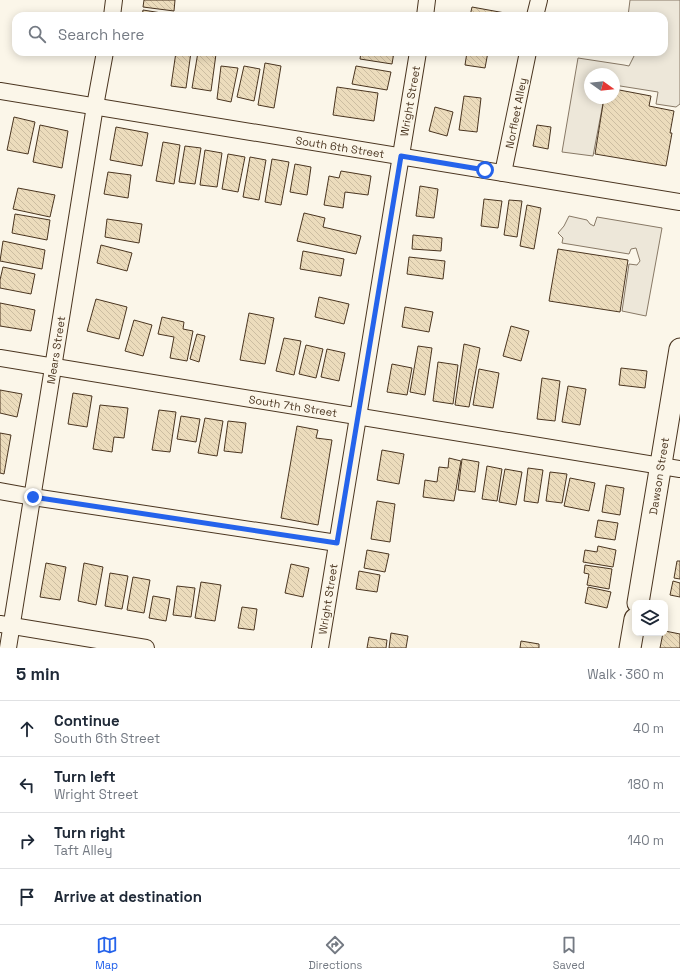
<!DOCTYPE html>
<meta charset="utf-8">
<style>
body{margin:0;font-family:"Space Grotesk",sans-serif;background:#f6f6f7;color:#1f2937}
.controls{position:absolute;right:12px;bottom:12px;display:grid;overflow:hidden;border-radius:8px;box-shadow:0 2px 10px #0003}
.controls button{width:36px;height:36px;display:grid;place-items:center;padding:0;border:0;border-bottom:1px solid #e0e1e3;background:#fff;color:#1f2937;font:20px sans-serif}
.compass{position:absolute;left:584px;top:68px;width:36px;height:36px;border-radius:50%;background:#fff;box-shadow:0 2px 10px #0003;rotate:105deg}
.stop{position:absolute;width:12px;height:12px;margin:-9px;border:3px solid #2563eb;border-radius:50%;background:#fff}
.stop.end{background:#2563eb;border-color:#fff;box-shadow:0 1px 4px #0008}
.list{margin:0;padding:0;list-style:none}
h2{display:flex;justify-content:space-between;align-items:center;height:52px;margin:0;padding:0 16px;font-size:17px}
h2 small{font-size:13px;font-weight:400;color:#747a83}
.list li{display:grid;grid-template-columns:26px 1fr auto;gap:12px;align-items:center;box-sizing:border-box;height:56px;padding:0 16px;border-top:1px solid #e0e1e3}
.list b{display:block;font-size:15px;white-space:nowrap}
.list p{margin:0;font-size:13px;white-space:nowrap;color:#747a83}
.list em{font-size:13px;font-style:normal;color:#747a83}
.icon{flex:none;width:22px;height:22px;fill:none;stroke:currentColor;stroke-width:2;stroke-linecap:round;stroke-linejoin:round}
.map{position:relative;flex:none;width:680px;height:648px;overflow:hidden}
.search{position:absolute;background:#fff;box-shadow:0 2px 10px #0003;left:12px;right:12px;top:12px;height:44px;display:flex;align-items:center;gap:10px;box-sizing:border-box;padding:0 14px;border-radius:12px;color:#747a83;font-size:15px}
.sheet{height:276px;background:#fff}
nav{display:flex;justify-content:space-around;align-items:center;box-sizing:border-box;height:56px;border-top:1px solid #e0e1e3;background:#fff;font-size:11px;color:#747a83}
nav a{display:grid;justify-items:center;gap:2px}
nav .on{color:#2563eb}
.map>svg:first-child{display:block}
.parking{fill:#ede7d9;stroke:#887966}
.building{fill:url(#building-back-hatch);stroke:#4a3520}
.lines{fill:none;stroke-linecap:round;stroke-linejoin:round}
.minor-casing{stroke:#4a3520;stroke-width:18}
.major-casing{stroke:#4a3520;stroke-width:23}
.minor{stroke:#fbf6e9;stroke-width:16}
.major{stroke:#fbf6e9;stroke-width:21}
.route{stroke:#2563eb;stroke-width:5}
.labels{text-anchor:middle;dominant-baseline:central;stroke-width:3;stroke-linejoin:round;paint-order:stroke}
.street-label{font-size:11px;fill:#4a3520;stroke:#fbf6e9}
</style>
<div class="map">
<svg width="680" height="648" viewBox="0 0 680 648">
<defs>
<pattern id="building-back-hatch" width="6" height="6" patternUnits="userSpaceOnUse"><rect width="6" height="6" fill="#ecdcbc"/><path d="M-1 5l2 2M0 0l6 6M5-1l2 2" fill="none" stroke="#ccbda1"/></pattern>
</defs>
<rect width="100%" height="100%" fill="#fbf6e9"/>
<g class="parking">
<polygon points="630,0 680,0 680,104 676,107 656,104 658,92 614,85 614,74 590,74 590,98 604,98 593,156 562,152 578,58 624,65 629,66 636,52 664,52 664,16 628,16"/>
<polygon points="569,216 587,220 590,224 594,226 597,217 662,228 646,316 622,311 629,264 637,265 640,261 636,248 631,249 629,254 562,243 563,238 558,233 564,226"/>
</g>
<g class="building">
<polygon points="144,0 175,0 174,11 143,7"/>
<polygon points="472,7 505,13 505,16 470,16"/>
<polygon points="143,10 174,15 173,16 142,16"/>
<polygon points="176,52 191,52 186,88 171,86"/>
<polygon points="198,52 216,54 211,91 192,88"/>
<polygon points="361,52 394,52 392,64 360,59"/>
<polygon points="467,52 488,52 485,68 465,65"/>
<polygon points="265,63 281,66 274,108 258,105"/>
<polygon points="221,66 238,68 231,102 217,99"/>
<polygon points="244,66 260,69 254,101 237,97"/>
<polygon points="356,66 391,72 387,90 352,84"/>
<polygon points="337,87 378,93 374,121 333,115"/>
<polygon points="614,89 651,96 649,106 674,111 670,133 672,133 666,166 595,154 604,98 614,98"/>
<polygon points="464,96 481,98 477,132 459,130"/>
<polygon points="435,107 453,112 447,136 429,131"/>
<polygon points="14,117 35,122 28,154 7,150"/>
<polygon points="40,125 68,131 62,168 33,162"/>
<polygon points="537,125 551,127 548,149 533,146"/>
<polygon points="116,127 148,133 142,166 110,160"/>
<polygon points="163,142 180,145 174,184 156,181"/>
<polygon points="185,146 201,148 195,184 179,182"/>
<polygon points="205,150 222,153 217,187 200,185"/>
<polygon points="228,154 245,157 238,192 222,189"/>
<polygon points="250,157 266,160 259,200 243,197"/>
<polygon points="272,159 289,162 281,205 265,202"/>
<polygon points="295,164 311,167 307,195 290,192"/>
<polygon points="341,171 371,176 368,195 345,192 343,208 324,205 329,176 339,178"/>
<polygon points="108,172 131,175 128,198 104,194"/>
<polygon points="420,186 438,189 434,218 416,216"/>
<polygon points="18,188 55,195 50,217 13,209"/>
<polygon points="484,199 502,201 498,228 481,226"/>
<polygon points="509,200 522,201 517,237 504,235"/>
<polygon points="527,205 541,208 534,249 520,246"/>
<polygon points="304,213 325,218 323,227 361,236 356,254 297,241"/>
<polygon points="15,214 50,220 47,240 12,233"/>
<polygon points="107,219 142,224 139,243 105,237"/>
<polygon points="413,235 442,238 441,251 412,249"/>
<polygon points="3,241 45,250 42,269 0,261"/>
<polygon points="101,245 132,253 127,271 97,263"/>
<polygon points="558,249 628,260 620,312 549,301"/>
<polygon points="303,251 344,259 341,276 300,269"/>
<polygon points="409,257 445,261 443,279 407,274"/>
<polygon points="3,267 35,274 31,294 0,288 0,280"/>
<polygon points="319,297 349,304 344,324 315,317"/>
<polygon points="96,299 127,307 119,339 87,331"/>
<polygon points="0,303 35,310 31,331 0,326"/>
<polygon points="405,307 433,312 429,332 402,327"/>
<polygon points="249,313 274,318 265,364 240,360"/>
<polygon points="162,317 184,322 183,329 193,331 187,361 170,358 174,337 158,334"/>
<polygon points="134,320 152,325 143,356 125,351"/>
<polygon points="511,326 529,331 521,361 503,356"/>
<polygon points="197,334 205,336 199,362 190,359"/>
<polygon points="284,338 301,341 294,375 276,371"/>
<polygon points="464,344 480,348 469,407 455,405"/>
<polygon points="306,345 323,349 316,378 299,374"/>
<polygon points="418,346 432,348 425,395 410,392"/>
<polygon points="327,349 345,353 339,381 321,377"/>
<polygon points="438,362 458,365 453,404 433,401"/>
<polygon points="392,364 412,368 407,395 387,392"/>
<polygon points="621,368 647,371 645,388 619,385"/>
<polygon points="479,369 499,373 493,408 473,405"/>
<polygon points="542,378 560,381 555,421 537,419"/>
<polygon points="568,386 586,389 580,425 562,422"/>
<polygon points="0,390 22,394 17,417 0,413"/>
<polygon points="73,393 92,396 87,427 68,424"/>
<polygon points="100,405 128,408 124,438 114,437 112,452 93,449"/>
<polygon points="159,410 176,412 170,452 152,450"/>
<polygon points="181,416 200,419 196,442 177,439"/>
<polygon points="205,418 223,421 217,456 198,453"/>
<polygon points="228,421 246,423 242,453 224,451"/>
<polygon points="297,426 318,430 316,438 332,440 318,525 281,518"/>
<polygon points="0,433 11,435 4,474 0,473"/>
<polygon points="382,450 404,454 399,484 377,480"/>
<polygon points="449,458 461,461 454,501 423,497 425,480 437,482 439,467 448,468"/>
<polygon points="462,459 479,462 475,492 458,490"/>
<polygon points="487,466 502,469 497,501 482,499"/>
<polygon points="528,468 543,470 538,503 524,501"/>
<polygon points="505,469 522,472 516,505 499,502"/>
<polygon points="550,472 567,474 562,503 546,501"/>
<polygon points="570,478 595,483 589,511 564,506"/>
<polygon points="606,485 624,488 620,515 602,512"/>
<polygon points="377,501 395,504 390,542 371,539"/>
<polygon points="598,520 618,523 615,540 595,537"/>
<polygon points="598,546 616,550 613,567 583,562 585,550 597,552"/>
<polygon points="367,550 389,554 385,572 364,568"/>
<polygon points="677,561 680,561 680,579 674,578"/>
<polygon points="46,563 66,567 60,600 40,597"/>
<polygon points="84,563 103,567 96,605 78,601"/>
<polygon points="291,564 309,568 303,597 285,593"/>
<polygon points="585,565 612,569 609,589 587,585 589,574 584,573"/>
<polygon points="359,571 380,575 377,592 356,589"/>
<polygon points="110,573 128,576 122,609 105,606"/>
<polygon points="133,577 150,580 144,613 127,610"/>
<polygon points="673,581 680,583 680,597 670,595"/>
<polygon points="201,582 221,585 215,621 195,618"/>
<polygon points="177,586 195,588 191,617 173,615"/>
<polygon points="588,587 611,592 607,608 585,603"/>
<polygon points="153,596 170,599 166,621 149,618"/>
<polygon points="242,607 257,609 254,630 238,628"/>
<polygon points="665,631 680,634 680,648 660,648 663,633 665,633"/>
<polygon points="391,633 408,636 406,648 389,648"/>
<polygon points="369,637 387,640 386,648 367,648"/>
<polygon points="521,641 539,644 539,648 520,648"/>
</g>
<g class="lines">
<g class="minor-casing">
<g id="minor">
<polyline points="112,16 114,0"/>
<polyline points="425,16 427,0"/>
<polyline points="535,16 539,0"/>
<polyline points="0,91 680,202"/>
<polyline points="503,173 528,52"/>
<polyline points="0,358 680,469"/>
<polyline points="0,491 33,497 337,543"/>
<polyline points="0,624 146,648"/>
<polyline points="8,648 95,106 105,52"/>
<polyline points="320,648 418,52"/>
</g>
</g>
<g class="major-casing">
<g id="major">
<polyline points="638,603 680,349"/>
<polyline points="630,648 635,619"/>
</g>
</g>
<use href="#minor" class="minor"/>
<use href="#major" class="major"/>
</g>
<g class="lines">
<polyline class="route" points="33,497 337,543 401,156 485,170"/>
</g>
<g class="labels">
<g class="street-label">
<text transform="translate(410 101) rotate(-80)">Wright Street</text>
<text transform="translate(516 113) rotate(-79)">Norfleet Alley</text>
<text transform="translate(340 147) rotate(9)">South 6th Street</text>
<text transform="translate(56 350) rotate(-81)">Mears Street</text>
<text transform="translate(293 406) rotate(9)">South 7th Street</text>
<text transform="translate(659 476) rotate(-81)">Dawson Street</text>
<text transform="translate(328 599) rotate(-81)">Wright Street</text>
</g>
</g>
</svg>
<div class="controls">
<button><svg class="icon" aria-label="layers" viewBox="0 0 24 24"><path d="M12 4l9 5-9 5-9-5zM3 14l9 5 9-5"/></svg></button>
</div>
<svg class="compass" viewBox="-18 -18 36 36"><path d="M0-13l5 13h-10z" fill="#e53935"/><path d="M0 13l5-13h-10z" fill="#747a83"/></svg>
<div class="stop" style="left:485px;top:170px"></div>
<div class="stop end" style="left:33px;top:497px"></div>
<div class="search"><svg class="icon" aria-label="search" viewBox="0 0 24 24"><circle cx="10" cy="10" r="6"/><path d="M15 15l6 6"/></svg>Search here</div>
</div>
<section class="sheet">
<h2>5 min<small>Walk · 360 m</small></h2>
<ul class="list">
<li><svg class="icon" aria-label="ahead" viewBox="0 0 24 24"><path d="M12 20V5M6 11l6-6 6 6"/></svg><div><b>Continue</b><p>South 6th Street</p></div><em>40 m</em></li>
<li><svg class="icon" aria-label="left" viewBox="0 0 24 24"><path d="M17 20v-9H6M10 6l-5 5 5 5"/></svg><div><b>Turn left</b><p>Wright Street</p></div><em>180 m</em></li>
<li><svg class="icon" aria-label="right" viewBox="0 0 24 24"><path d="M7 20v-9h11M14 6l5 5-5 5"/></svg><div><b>Turn right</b><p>Taft Alley</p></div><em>140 m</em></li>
<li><svg class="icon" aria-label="arrive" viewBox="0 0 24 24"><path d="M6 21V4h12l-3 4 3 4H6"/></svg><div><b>Arrive at destination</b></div></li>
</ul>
</section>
<nav>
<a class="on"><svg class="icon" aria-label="map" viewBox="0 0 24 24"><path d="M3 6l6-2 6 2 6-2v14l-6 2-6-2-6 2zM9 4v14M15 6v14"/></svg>Map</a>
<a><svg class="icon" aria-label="directions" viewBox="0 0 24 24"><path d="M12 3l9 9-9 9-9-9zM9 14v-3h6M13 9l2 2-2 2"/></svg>Directions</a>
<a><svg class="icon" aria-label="saved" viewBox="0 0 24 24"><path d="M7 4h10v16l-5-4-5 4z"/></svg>Saved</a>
</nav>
